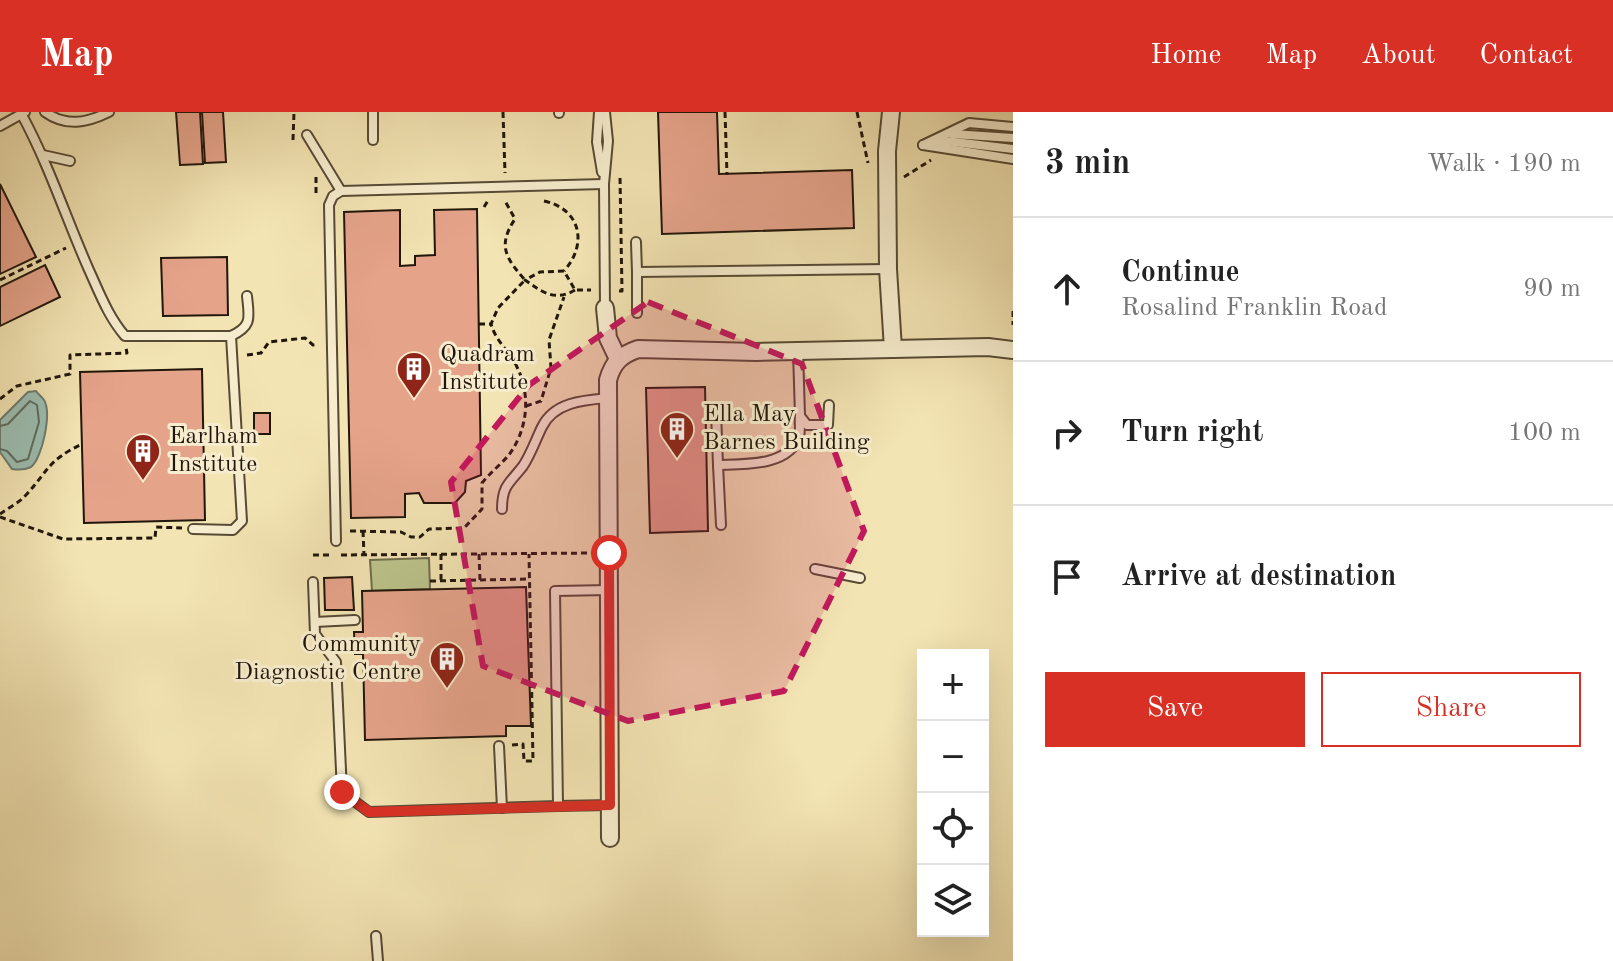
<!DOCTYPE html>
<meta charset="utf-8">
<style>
body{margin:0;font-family:"Old Standard TT",serif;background:#f6f6f6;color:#222}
.controls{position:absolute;right:24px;bottom:24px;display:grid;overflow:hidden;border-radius:0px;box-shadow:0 8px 32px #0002}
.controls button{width:72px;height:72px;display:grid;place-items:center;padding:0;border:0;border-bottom:2px solid #e0e0e0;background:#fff;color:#222;font:40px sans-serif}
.stop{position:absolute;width:24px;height:24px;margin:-18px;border:6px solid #d93025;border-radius:50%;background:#fff}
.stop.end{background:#d93025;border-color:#fff;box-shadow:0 2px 8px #0008}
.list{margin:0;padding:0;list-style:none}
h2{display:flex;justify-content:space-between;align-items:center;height:104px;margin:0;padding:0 32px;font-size:34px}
h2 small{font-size:26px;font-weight:400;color:#767676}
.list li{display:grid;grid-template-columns:52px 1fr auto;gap:24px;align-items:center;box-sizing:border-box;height:144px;padding:0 32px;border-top:2px solid #e0e0e0}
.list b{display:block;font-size:30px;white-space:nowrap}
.list p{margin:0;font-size:26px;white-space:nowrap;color:#767676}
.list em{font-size:26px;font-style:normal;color:#767676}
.actions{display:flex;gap:16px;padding:24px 32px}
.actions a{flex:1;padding:18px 0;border:2px solid #d93025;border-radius:0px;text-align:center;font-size:28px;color:#d93025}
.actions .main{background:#d93025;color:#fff}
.icon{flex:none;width:44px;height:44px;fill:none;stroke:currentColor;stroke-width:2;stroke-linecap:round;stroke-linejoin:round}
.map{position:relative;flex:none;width:1013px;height:849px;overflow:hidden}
header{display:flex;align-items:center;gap:48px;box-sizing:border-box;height:112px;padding:0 40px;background:#d93025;color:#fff}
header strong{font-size:38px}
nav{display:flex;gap:44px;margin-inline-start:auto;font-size:28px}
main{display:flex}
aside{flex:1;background:#fff}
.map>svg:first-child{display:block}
.green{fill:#bcc48c;stroke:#6e6d4c;stroke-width:2}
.water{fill:#9cbeb2;stroke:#6b7b6f;stroke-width:2}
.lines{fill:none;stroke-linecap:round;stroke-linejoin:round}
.shore{stroke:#5e6a5e;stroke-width:2}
.building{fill:#e5a38a;stroke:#21160b;stroke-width:2}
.lane-casing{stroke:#564a35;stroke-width:12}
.street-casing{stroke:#564a35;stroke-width:20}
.path{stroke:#21160b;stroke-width:3;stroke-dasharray:6 4;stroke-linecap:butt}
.lane{stroke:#f7edce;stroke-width:8}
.street{stroke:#f7edce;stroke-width:16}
.route{stroke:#d93025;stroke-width:10}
.marked{fill:#c2185b;fill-opacity:0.2;stroke:#c2185b;stroke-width:6;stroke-dasharray:16 10;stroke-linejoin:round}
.labels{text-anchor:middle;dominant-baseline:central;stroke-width:6;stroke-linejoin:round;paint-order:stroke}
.poi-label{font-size:24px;fill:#21160b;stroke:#f7edce;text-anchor:start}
</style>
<header>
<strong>Map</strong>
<nav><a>Home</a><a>Map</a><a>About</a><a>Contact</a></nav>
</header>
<main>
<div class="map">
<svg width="1013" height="849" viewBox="0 0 1013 849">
<rect width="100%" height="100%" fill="#f3e4b3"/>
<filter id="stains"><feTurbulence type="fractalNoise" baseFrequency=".0025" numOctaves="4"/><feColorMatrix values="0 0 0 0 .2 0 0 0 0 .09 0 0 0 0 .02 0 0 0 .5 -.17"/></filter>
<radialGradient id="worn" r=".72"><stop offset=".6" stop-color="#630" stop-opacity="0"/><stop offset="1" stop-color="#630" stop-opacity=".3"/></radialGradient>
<polygon class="green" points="429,446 430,477 372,479 370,448"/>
<path class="water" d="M36,279c2,3 6,6 8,9 8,13 -2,59 -13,67 -6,3 -13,3 -19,2l-12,-17v-32l28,-28z"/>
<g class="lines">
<polyline class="shore" points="0,314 8,312 30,289 37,293 39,310 28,347 17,350 7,339 0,337"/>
</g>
<g class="building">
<polygon points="176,0 200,0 203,52 180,53"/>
<polygon points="202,0 223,0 226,50 205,51"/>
<polygon points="658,0 717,0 719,62 852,58 854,116 662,122"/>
<polygon points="0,72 36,145 0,162"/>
<polygon points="477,97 481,363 466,369 465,380 455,391 424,391 419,381 405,382 405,405 351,406 344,100 400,98 400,154 415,153 415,144 435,143 434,98"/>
<polygon points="227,145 228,203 163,204 161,146"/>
<polygon points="45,153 60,185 0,214 0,175"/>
<polygon points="202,257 205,408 84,411 80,260"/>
<polygon points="705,275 708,419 650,421 646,276"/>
<rect x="254" y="301" width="16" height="21"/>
<polygon points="352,465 354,498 325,498 324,466"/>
<polygon points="526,475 531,614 506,614 506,624 365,628 363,542 355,542 354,520 363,520 362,479"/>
</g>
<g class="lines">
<g class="lane-casing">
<g id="lane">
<path d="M45,0c21,15 42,11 64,0"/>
<polyline points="373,0 373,28"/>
<polyline points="559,0 559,1"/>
<polyline points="599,0 597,30 602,60"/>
<path d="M22,3c27,50 44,103 67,155 11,24 19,46 36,66h106"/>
<polyline points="0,14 25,0"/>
<polyline points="952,22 1013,26"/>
<polyline points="307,23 341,79"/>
<polyline points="937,28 1013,37"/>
<polyline points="923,33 969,11 1013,15"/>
<polyline points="923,33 1013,47"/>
<polyline points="43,43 70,49"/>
<polyline points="636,130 637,160 888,157"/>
<polyline points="637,160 637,201"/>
<polyline points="605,196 604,72 608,29 605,0"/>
<polyline points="798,239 800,304 807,313 828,313 829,293"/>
<path d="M716,300l2,53c25,-1 71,2 81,-29 2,-6 0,-14 1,-20"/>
<polyline points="718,353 721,413"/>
<path d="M502,397c0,-24 8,-26 21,-43 8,-12 13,-27 19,-39 12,-25 42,-27 66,-29"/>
<path d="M193,417l40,1 9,-9 -11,-185c22,-10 18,-19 16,-40"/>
<polyline points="336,429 329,93 333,84 341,79 604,72"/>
<polyline points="815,457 860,466"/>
<polyline points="313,470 315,522 336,550 342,680 369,700 558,694"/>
<polyline points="609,478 555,479 558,694 610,693"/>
<polyline points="315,510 355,508"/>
<polyline points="499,634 502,696"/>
<polyline points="376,824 378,849"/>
</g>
</g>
<g class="street-casing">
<g id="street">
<polyline points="891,0 887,39 888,157 893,237"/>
<polyline points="605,196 608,226 618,247"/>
<path d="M610,726l-2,-458c5,-18 13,-25 30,-31l118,3 232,-5 25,3"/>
</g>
</g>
<g class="path">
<polyline points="503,0 505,61"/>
<polyline points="725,0 727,63"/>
<polyline points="857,0 868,51"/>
<polyline points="293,28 294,0"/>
<polyline points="316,65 316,85"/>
<polyline points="904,65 931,48"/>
<path d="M544,89c37,8 44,43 20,70"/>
<polyline points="484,95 489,87"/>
<polyline points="0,168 66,136"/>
<path d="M575,178c-20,12 -33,2 -50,-10l15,-8 24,-1 11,19h16"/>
<polyline points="619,179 622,179 620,65"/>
<polyline points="1013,199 1013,213"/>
<path d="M479,212h12l7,-16 27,-28c-19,-22 -28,-34 -10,-61l-10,-18"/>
<polyline points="247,243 261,241 269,230 305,226 313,233 317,233"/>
<polyline points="0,287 17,274 70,262 70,243 127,241 126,236"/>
<polyline points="526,294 541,289 551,256 549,228 564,185"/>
<path d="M0,402c8,-6 19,-11 26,-19 23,-25 21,-34 56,-51"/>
<polyline points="0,405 63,427 155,426 156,415 182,416"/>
<path d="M350,419l51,1 10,5h9l9,-8 35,-1 18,-19v-26c8,-10 18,-18 26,-27 20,-26 23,-61 9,-89 -8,-17 -21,-25 -26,-43"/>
<polyline points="363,419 364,443"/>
<polyline points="441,442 441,469"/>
<polyline points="479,442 480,468"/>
<polyline points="313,443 333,443"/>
<polyline points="341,443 593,441"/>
<polyline points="430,469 529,467"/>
<polyline points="512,633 523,632 524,649 533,649 529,442"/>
</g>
<use href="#lane" class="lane"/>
<use href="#street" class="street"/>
</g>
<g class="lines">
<polyline class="route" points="342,680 369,700 610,693 609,441"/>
</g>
<path class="marked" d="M648,190l154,62 62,167 -80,160 -156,30 -145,-55 -32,-184 78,-97z"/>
<defs>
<g id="building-pin" transform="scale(1.8)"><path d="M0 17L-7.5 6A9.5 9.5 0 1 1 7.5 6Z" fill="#8f2418" stroke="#f7edce"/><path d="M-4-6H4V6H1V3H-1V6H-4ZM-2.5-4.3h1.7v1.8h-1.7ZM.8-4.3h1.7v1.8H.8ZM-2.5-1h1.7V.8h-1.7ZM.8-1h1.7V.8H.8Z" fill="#fff"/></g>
</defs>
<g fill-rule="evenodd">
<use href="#building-pin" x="414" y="257"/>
<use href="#building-pin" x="677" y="317"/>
<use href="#building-pin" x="143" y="339"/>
<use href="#building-pin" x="447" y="547"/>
</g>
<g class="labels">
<g class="poi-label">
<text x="440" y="243">Quadram<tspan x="440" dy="28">Institute</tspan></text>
<text x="703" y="303">Ella May<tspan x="703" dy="28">Barnes Building</tspan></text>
<text x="169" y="325">Earlham<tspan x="169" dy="28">Institute</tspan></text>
<text x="421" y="533" text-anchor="end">Community<tspan x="421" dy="28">Diagnostic Centre</tspan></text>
</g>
</g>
<rect width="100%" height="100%" filter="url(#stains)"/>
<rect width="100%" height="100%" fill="url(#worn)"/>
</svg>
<div class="controls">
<button>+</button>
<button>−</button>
<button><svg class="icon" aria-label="locate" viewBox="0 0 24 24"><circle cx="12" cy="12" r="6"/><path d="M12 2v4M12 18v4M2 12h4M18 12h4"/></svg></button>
<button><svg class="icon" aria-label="layers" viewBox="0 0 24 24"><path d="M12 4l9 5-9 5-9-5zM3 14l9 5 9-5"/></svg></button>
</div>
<div class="stop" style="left:609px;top:441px"></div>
<div class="stop end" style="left:342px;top:680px"></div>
</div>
<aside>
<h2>3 min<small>Walk · 190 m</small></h2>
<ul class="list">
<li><svg class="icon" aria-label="ahead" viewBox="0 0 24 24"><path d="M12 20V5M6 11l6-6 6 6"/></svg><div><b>Continue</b><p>Rosalind Franklin Road</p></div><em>90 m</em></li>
<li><svg class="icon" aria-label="right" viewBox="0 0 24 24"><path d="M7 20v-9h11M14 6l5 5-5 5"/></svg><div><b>Turn right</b></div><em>100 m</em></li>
<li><svg class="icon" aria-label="arrive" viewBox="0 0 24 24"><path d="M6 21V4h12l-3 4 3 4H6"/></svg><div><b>Arrive at destination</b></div></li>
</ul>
<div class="actions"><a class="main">Save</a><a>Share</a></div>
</aside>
</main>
